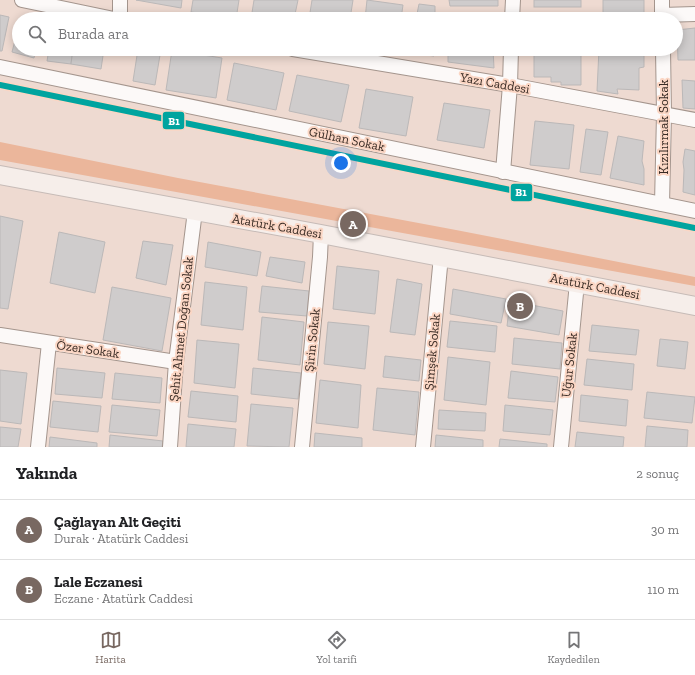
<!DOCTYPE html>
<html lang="tr">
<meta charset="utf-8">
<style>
body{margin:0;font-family:"Zilla Slab",serif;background:#f6f6f6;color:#202124}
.you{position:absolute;left:341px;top:163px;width:14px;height:14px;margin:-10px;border:3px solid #fff;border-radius:50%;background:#1a73e8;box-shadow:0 0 0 6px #1a73e833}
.badge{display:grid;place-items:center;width:26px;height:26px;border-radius:50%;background:#786861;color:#fff;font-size:13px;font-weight:700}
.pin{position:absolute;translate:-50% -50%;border:2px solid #fff;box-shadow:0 1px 4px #0006}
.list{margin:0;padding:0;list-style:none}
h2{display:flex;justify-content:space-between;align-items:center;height:52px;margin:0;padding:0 16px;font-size:17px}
h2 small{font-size:13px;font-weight:400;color:#757577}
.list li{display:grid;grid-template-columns:26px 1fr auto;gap:12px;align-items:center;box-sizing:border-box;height:60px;padding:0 16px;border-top:1px solid #e0e0e0}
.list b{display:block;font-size:15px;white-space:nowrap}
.list p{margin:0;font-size:13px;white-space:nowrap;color:#757577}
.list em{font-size:13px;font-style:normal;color:#757577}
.icon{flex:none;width:22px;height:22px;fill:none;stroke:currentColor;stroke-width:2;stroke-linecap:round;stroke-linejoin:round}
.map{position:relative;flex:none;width:695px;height:447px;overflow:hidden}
.search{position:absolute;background:#fff;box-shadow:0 2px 10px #0003;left:12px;right:12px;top:12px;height:44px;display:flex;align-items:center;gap:10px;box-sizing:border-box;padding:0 14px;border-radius:22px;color:#757577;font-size:15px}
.sheet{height:172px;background:#fff}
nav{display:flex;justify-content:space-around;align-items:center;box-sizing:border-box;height:56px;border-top:1px solid #e0e0e0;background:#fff;font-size:11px;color:#757577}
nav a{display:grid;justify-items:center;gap:2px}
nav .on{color:#786861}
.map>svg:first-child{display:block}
.green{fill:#ebb69b}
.building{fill:#cfcccc;stroke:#bbb8b8}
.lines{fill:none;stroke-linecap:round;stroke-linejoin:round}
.minor-casing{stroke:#a4958d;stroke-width:16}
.major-casing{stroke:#c6bbb7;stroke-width:20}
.minor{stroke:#fcf9f8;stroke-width:14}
.major{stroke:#f6eeea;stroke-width:18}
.rail-1-casing{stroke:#fbd6c4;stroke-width:9}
.rail-1{stroke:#00a49f;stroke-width:6}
.labels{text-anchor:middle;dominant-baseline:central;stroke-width:4;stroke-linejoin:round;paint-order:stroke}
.street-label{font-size:13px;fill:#392b24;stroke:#fbd6c4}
.line-badge{stroke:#fbd6c4;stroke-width:1.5}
.badge-label{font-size:11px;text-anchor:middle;font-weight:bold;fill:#fff}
</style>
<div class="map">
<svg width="695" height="447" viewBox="0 0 695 447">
<rect width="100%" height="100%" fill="#eedad1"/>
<polygon class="green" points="0,142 178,178 456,230 695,277 695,286 0,160"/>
<g class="building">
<polygon points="136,0 182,0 181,8"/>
<polygon points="193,0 239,0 236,19 191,12"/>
<polygon points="254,0 298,0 294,19 251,19"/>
<polygon points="312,0 353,0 350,19 309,19"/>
<polygon points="367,0 403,5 401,19 365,19"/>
<polygon points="449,0 498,0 498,6 450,6"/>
<rect x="534" y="0" width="47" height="7"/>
<rect x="603" y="0" width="41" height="19"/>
<polygon points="419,4 435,6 435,19 416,19"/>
<polygon points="0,15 9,17 2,51 0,51"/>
<polygon points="19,25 19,49 36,49 34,58 12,52"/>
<polygon points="695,28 695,60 678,60 677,30"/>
<polygon points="49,49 73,49 71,64 47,61"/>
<polygon points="73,49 104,49 101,69 71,64"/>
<polygon points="138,49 161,49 155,85 133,81"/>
<polygon points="412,49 434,49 434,56 411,53"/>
<polygon points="448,49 493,49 494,68 448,62"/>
<polygon points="599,49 644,49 644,67 639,68 639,90 617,89 618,94 597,91"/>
<polygon points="172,50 222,58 216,98 166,90"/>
<polygon points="534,54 581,54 581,85 561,85 561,82 551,82 551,77 534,77"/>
<polygon points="234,63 284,73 276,110 227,100"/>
<polygon points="297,75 349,85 341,122 289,111"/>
<polygon points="682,80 695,81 695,109 683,108"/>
<polygon points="366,89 413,97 406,136 359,128"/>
<polygon points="444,103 490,110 484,148 437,140"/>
<polygon points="535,121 574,125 569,169 530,165"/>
<polygon points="586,129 608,132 601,175 580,172"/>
<polygon points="618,136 644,141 642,161 644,169 644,185 610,178"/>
<polygon points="685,149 695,151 695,195 683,192 684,170 683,162"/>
<polygon points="0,216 23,221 8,309 0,308"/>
<polygon points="59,232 105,242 95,293 50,283"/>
<polygon points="143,241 173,245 166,285 136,278"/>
<polygon points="208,242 261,252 257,276 205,267"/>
<polygon points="270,257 305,262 302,283 266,276"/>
<polygon points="337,266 379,271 375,314 333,309"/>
<polygon points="397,279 422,284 415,335 390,332"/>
<polygon points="205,282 247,287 243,330 201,325"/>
<polygon points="262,286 309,291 307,316 259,312"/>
<polygon points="112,287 171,298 162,351 103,340"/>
<polygon points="453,289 506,299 501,323 450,314"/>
<polygon points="510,301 563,311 559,335 507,326"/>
<polygon points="262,317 304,322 300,365 258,360"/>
<polygon points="450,321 497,326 495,352 447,347"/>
<polygon points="328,322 369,326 365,369 324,364"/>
<polygon points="592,325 639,330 636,355 589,351"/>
<polygon points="514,338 562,343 560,369 512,364"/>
<polygon points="660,339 688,342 685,369 657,366"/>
<polygon points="197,340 239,344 235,388 194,383"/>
<polygon points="385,356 421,360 419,381 383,377"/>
<polygon points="448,357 490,362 486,405 444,400"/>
<polygon points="587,359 634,364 632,390 584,385"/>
<polygon points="57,368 105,373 102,398 55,394"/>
<polygon points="253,368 301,373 298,399 251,394"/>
<polygon points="0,370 27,373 21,424 0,421"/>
<polygon points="511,371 558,377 555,402 508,398"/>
<polygon points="115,373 162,378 160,403 112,399"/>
<polygon points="320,380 361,385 358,428 316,423"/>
<polygon points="377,388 419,392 415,435 373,430"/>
<polygon points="191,391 238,396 236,422 188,417"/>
<polygon points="647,392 695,397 692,423 644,418"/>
<polygon points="581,395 628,400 626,426 579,421"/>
<polygon points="53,401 101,406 98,432 50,427"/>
<polygon points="251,404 293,408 289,447 247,446"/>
<polygon points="112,405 160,410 157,436 109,432"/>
<polygon points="505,405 553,410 550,435 503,431"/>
<polygon points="439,410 486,413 485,431 438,429"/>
<polygon points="188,424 236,429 234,447 186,447"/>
<polygon points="647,426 688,430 687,447 645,447"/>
<polygon points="0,427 21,429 18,447 0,447"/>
<polygon points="577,432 624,437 623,447 575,447"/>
<polygon points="315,433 362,438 362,447 314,447"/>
<polygon points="110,435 163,441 162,447 109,447"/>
<polygon points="436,435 483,440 483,447 435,447"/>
<polygon points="50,437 97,443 97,447 49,447"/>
<polygon points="500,439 547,444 547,447 499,447"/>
</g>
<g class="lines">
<g class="minor-casing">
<g id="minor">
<polyline points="22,0 114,19"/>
<polyline points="662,15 695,14"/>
<polyline points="120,19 120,0"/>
<polyline points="512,19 513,0"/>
<polyline points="662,19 662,0"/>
<polyline points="293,49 510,85 695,120"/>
<polyline points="0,67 695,211"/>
<polyline points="503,172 510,85 511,49"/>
<polyline points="662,204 664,114 663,49"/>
<polyline points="0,335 176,362"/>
<polyline points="38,447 49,343"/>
<polyline points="170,447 176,362 195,211"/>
<polyline points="302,447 320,257 321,234"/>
<polyline points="423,447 441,256"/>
<polyline points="561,447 577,283"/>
</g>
</g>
<g class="major-casing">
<polyline id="major" points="0,175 321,234 695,306"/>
</g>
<use href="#minor" class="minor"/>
<use href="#major" class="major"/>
<g class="rail-1-casing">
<polyline id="rail-1" points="0,85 695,228"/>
</g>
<use href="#rail-1" class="rail-1"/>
</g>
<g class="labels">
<g class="street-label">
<text transform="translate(495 83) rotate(10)">Yazı Caddesi</text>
<text transform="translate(663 127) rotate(-90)">Kızılırmak Sokak</text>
<text transform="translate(347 139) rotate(12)">Gülhan Sokak</text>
<text transform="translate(277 226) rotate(10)">Atatürk Caddesi</text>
<text transform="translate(595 286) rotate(11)">Atatürk Caddesi</text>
<text transform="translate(181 329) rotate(-84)">Şehit Ahmet Doğan Sokak</text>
<text transform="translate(312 340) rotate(-84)">Şirin Sokak</text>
<text transform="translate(88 349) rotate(8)">Özer Sokak</text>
<text transform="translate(432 352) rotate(-85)">Şimşek Sokak</text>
<text transform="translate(569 365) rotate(-84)">Uğur Sokak</text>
</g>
</g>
<g class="line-badge">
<rect x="162" y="111" width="23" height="19" rx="4" fill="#00a49f"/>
<rect x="510" y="183" width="23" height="19" rx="4" fill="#00a49f"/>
</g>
<g class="badge-label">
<text x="174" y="125">B1</text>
<text x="521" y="196">B1</text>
</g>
</svg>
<div class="you"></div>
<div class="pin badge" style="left:353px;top:224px">A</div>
<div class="pin badge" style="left:520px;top:306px">B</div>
<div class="search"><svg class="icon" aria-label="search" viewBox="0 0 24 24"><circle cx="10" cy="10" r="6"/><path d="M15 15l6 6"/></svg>Burada ara</div>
</div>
<section class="sheet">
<h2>Yakında<small>2 sonuç</small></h2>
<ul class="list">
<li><span class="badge">A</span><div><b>Çağlayan Alt Geçiti</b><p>Durak · Atatürk Caddesi</p></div><em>30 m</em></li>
<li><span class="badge">B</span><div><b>Lale Eczanesi</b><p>Eczane · Atatürk Caddesi</p></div><em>110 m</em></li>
</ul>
</section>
<nav>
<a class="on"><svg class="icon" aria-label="map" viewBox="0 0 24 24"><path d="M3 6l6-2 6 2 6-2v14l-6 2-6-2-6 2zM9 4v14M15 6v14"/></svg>Harita</a>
<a><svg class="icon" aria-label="directions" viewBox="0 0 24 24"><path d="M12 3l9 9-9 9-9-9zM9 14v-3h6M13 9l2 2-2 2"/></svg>Yol tarifi</a>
<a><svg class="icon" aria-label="saved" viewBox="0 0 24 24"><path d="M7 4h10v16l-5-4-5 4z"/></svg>Kaydedilen</a>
</nav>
